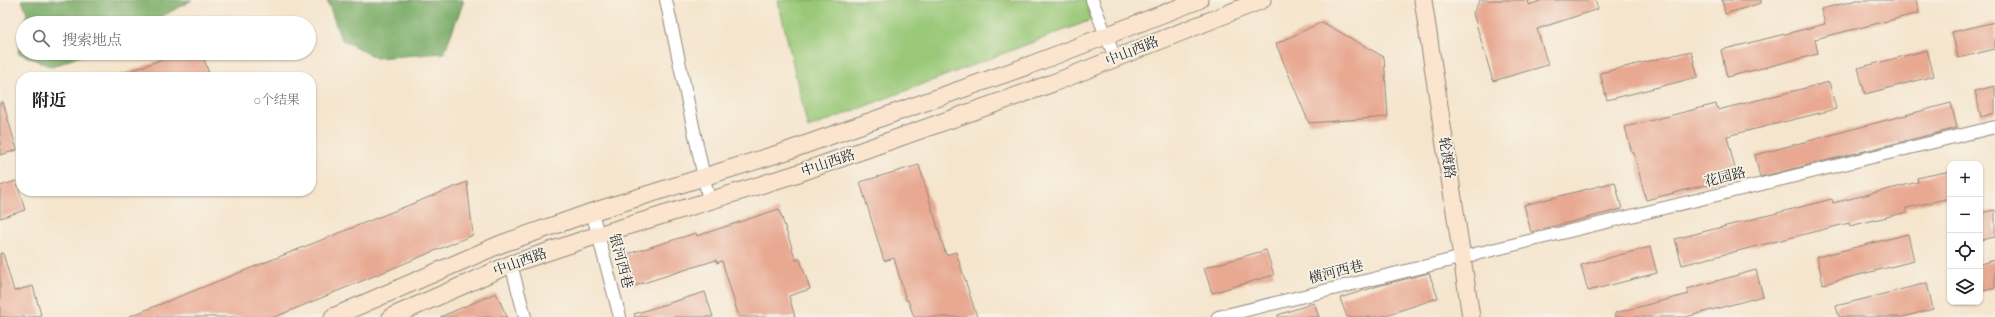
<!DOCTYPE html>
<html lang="zh">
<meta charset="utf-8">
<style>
body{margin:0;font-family:"IM FELL French Canon","Noto Serif SC",serif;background:#f2f2f2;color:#202124}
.controls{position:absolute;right:12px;bottom:12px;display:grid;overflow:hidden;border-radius:8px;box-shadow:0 1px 3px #0004}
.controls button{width:36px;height:36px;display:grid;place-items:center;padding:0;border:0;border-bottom:1px solid #e0e0e0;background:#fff;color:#202124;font:20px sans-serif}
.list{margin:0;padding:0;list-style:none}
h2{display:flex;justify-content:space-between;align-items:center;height:52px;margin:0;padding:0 16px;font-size:17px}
h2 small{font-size:13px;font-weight:400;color:#757577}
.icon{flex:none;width:22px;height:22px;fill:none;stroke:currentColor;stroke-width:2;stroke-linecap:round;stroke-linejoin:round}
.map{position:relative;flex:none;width:1995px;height:317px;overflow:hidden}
.search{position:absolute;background:#fff;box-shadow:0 1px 3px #0004;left:16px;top:16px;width:300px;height:44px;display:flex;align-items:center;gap:10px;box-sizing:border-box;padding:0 14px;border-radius:22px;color:#757577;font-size:15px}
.panel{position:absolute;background:#fff;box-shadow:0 1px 3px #0004;left:16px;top:72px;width:300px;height:124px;border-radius:16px}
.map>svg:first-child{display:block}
.green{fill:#99c877;stroke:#627a51}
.forest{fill:#7aac68;stroke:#526c4a}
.building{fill:#e8a891}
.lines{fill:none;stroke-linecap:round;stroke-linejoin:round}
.minor-casing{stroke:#90887c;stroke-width:14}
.secondary-casing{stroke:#90887c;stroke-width:19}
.minor{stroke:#fff;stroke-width:12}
.secondary{stroke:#fbe5cf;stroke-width:17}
.labels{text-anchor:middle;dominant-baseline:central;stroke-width:3.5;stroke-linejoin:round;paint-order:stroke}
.street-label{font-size:14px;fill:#2b2b2b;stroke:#f7f3e8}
</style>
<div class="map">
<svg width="1995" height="317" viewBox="0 0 1995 317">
<rect width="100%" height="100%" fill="#f7f3e8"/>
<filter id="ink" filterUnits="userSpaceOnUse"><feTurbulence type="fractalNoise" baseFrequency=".025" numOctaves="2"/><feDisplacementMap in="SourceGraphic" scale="8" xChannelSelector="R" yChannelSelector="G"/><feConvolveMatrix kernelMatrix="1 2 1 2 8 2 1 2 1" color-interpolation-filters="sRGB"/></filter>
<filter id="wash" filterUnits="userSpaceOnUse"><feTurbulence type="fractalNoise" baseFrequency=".012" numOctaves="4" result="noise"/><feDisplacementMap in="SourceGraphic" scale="16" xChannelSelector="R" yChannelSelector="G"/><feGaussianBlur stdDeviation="0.9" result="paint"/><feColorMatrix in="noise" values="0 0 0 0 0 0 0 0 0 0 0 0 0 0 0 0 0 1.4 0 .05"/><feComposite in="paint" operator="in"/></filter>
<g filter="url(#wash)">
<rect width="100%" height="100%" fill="#f5e5cd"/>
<polygon class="green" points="778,0 1087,0 1091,20 808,128"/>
<g class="forest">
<polygon points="22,0 192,0 150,23 24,23 27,13"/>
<polygon points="327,0 463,0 463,3 444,53 376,58 341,39"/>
<polygon points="23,29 23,53 88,53 52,67 18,53"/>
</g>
<g id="blocks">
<g class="building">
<polygon points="1480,0 1528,0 1529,5 1543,0 1595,0 1598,9 1537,29 1548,65 1493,81 1473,13"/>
<polygon points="1722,0 1761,0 1761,3 1725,14"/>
<polygon points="1857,0 1916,0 1919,13 1815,39 1818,54 1727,77 1721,50 1825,24 1821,9"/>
<polygon points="1322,22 1384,57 1388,117 1309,123 1276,44"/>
<polygon points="1995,22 1995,49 1958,58 1952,32"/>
<polygon points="1927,50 1934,76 1865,94 1858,68"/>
<polygon points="1691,51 1698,77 1607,100 1600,73"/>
<polygon points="179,53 202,53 209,74 201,77 117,77 117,76"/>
<polygon points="1829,82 1836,109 1727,136 1737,177 1646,200 1634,153 1632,153 1625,127 1716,104 1718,110"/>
<polygon points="1995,86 1995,113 1981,117 1975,91"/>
<polygon points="3,102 17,150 0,155 0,103"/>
<polygon points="1951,103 1957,128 1760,177 1755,155"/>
<polygon points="919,165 946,255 956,252 977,317 914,317 908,300 906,300 894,258 884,261 860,182"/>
<polygon points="1950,171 1950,198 1906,208 1907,212 1850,226 1849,223 1682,265 1675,239 1832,199 1833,203 1918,182 1917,178"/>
<polygon points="16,181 25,210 0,218 0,186"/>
<polygon points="467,182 473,235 275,317 128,317"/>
<polygon points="1615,182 1622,209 1531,232 1524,205"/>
<polygon points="779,209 796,260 800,259 810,289 789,296 795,317 739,317 722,261 717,263 716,260 634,286 624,255 696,233 697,236"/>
<polygon points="1995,210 1995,237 1980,240 1980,213"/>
<polygon points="1908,234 1914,261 1823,284 1817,257"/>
<polygon points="1650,247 1657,273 1588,291 1581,265"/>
<polygon points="1266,250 1274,275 1212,293 1204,268"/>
<polygon points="3,253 14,291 33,286 41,315 33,317 0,317 0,254"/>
<polygon points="1995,260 1995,288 1980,292 1980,264"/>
<polygon points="1756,270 1763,296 1686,317 1615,317 1615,313 1689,294 1687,289"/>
<polygon points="1429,273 1438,298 1380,317 1347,317 1340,298 1378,286"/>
<polygon points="1927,283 1933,309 1903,317 1839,317 1836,306"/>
<polygon points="705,292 713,317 635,317 634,314"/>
<polygon points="496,293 507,317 440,317"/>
<polygon points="1314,303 1319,317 1278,317 1278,315"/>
</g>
</g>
</g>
<g filter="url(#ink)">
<use href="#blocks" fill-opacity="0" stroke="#90887c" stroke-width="1"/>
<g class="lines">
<g class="minor-casing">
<g id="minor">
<polyline points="666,0 709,201"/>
<polyline points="1092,0 1115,58"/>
<polyline points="592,212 620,317"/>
<polyline points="511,264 525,317"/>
<polyline points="1218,317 1995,127"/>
</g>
</g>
<g class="secondary-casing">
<g id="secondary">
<polyline points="1423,0 1471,317"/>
<polyline points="333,317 501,244 592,212 787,151 1030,65 1199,0"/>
<polyline points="391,317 511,264 598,235 796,174 1053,83 1262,0"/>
</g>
</g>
<use href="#minor" class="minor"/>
<use href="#secondary" class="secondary"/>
</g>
</g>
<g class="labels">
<g class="street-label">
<text transform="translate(1132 51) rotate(-22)">中山西路</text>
<text transform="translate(1447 158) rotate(81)">轮渡路</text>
<text transform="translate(828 163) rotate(-19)">中山西路</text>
<text transform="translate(1725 177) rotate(-14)">花园路</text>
<text transform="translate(621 261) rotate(75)">银河西巷</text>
<text transform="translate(520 262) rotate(-20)">中山西路</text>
<text transform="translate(1336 272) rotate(-14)">横河西巷</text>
</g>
</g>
</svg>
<div class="controls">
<button>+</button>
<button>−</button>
<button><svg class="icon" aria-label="locate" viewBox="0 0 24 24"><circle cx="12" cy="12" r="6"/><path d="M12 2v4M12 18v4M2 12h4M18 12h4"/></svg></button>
<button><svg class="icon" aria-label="layers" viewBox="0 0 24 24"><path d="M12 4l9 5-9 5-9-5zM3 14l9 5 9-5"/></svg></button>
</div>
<div class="search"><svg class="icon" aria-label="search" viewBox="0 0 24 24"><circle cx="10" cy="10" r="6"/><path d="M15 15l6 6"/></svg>搜索地点</div>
<section class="panel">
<h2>附近<small>0个结果</small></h2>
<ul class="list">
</ul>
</section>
</div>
